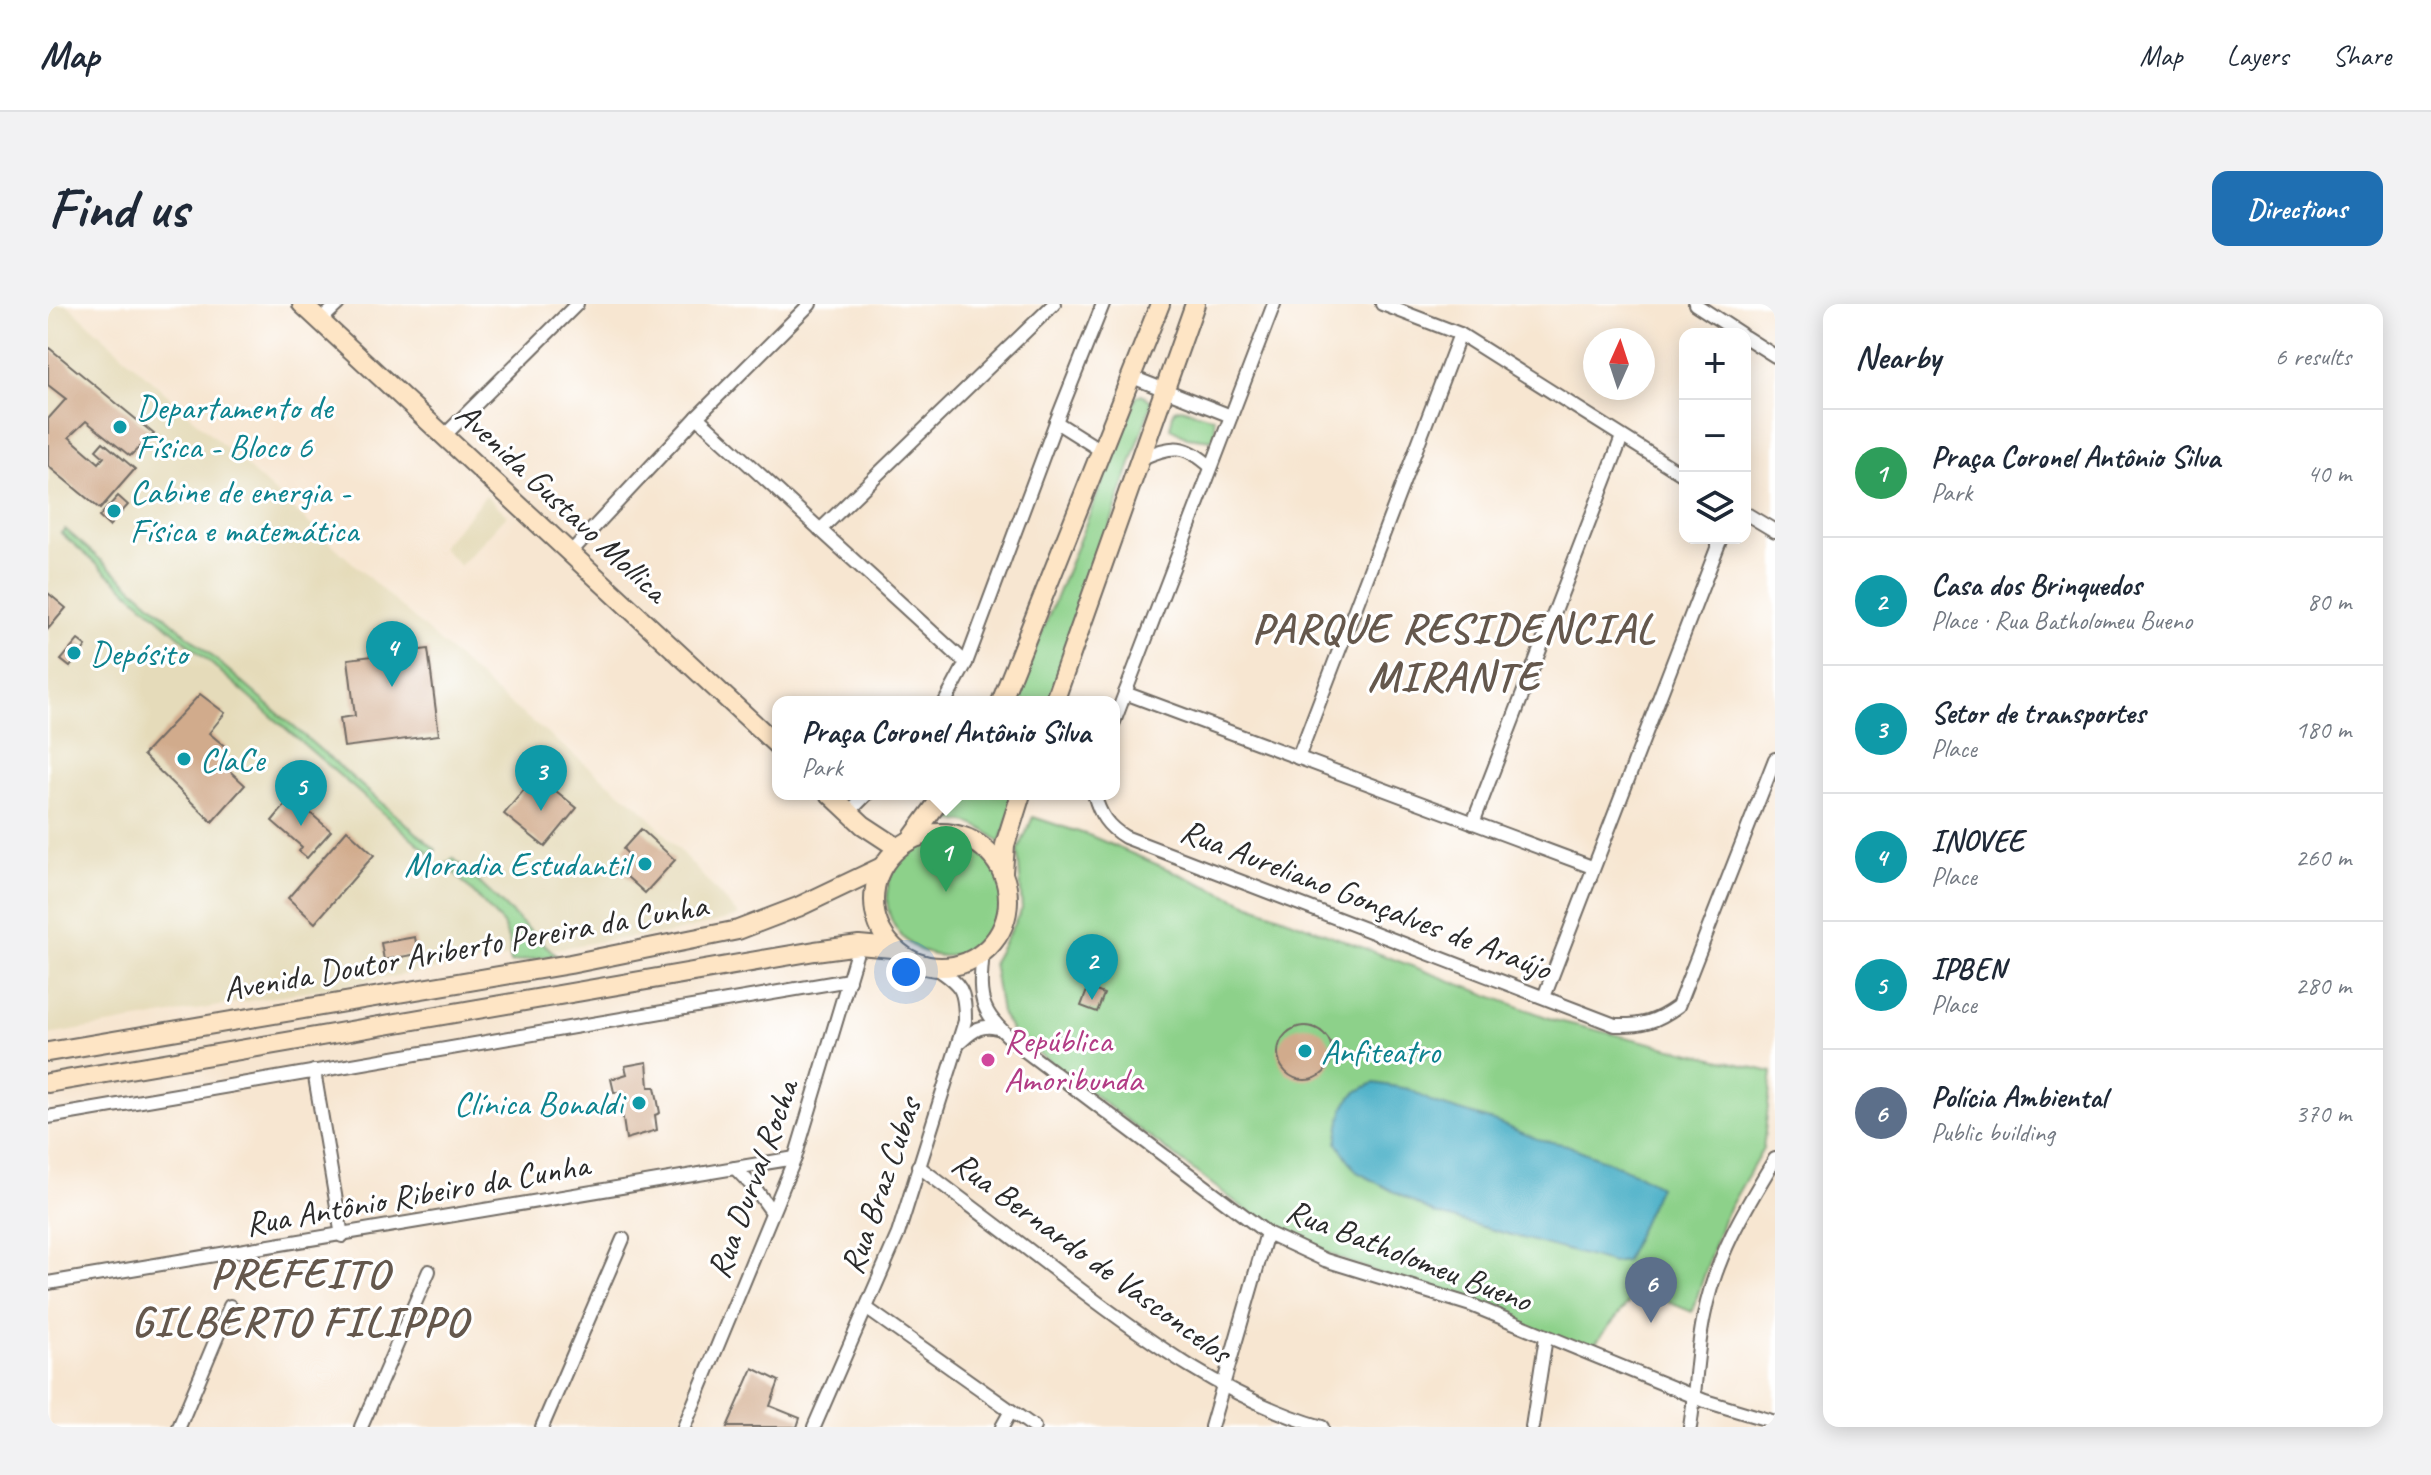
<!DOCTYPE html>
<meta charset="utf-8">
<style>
body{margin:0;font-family:Caveat,sans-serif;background:#f2f2f3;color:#1f2937}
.controls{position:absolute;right:24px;top:24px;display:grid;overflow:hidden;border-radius:16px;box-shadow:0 4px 20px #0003}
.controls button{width:72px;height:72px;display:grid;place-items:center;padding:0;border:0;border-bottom:2px solid #e0e1e3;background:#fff;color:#1f2937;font:40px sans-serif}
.compass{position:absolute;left:1535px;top:24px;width:72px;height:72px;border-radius:50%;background:#fff;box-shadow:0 4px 20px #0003;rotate:3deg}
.you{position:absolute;left:858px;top:668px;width:28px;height:28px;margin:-20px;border:6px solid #fff;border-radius:50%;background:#1a73e8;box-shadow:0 0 0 12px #1a73e833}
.badge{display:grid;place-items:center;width:52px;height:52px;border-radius:50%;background:#1f6fb2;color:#fff;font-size:26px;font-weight:700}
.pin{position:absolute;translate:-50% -66px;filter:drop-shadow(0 2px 4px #0008)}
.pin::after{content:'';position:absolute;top:42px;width:28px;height:24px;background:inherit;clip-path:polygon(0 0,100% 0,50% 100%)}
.popup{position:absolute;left:724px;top:392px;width:348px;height:104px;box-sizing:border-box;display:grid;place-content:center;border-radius:16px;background:#fff;filter:drop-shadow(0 2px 6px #0005);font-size:26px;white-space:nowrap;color:#747a83}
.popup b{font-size:30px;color:#1f2937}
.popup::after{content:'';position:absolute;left:50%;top:100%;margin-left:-16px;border:16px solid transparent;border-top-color:#fff}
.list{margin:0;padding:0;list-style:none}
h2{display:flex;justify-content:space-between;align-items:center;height:104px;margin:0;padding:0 32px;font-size:34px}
h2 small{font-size:26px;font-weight:400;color:#747a83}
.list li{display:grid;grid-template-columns:52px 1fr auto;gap:24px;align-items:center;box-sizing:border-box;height:128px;padding:0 32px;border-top:2px solid #e0e1e3}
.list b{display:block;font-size:30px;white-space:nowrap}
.list p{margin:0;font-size:26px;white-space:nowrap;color:#747a83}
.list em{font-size:26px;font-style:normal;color:#747a83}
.icon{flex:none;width:44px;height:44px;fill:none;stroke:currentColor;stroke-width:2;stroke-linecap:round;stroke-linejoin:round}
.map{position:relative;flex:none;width:1727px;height:1123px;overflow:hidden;border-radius:16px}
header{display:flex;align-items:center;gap:48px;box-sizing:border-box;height:112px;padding:0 40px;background:#fff;border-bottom:2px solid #e0e1e3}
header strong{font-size:38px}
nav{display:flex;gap:44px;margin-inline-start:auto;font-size:28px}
.intro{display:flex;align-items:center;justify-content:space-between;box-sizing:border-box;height:192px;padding:0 48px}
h1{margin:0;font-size:56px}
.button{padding:20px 36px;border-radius:16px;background:#1f6fb2;color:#fff;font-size:28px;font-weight:700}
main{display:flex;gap:48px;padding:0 48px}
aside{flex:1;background:#fff;border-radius:16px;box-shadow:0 4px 20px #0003}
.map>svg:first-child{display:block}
.built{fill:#e5dbba}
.green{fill:#8dd18a;stroke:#5c7e5a;stroke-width:2}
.water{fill:#47aec6;stroke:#396c78;stroke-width:2}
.building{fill:#d1ab8c}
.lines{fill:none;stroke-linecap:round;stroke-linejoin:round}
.street-casing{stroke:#726c65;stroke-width:16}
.secondary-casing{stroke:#726c65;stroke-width:22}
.street{stroke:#fff;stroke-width:12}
.secondary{stroke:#fee5c5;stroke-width:18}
.culture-dot{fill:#0f9aa8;stroke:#fff;stroke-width:3}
.hotel-dot{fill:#d1479c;stroke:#fff;stroke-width:3}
.labels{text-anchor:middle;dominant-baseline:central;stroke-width:6;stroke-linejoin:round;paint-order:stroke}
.culture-label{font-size:34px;fill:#0d838f;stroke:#fff;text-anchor:start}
.street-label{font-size:34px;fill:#2b2b2b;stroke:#fff}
.hotel-label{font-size:34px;fill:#b23c85;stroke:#fff;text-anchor:start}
.district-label{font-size:42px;font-weight:bold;letter-spacing:2px;fill:#65584d;stroke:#fff}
</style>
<header>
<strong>Map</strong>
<nav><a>Map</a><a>Layers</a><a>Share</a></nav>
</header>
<div class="intro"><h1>Find us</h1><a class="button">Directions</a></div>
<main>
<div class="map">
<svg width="1727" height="1123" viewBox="0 0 1727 1123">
<rect width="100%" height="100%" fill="#fff"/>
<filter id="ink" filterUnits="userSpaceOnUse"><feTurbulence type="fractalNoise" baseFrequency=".0125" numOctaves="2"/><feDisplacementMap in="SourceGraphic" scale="16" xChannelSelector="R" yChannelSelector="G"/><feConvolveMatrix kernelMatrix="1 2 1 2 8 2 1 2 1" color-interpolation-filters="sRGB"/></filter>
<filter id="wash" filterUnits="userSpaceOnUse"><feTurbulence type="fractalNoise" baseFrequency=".006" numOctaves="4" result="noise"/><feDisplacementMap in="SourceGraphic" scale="32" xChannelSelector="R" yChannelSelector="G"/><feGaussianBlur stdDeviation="1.8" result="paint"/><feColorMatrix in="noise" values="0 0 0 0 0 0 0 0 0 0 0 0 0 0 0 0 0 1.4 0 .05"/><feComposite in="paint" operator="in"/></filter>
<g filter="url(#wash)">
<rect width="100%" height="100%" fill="#f7e6d1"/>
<g class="built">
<polygon points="0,0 19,0 448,389 595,506 691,612 624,629 555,637 0,731"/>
<polygon points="438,191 459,211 412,262 393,243"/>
</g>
<g class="green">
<polygon points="1094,90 1103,97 1102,104 1002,398 966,398 1089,92"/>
<polygon points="1133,104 1166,114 1168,130 1163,136 1139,133 1122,124 1126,106"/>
<polygon points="17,225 388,546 382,550 13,229"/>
<path d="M914,490h56l-18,49c-18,-19 -36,-24 -62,-22z"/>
<polygon points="985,513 1043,532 1208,603 1506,716 1724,768 1715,845 1675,915 1644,1008 1591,986 1542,1045 1303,959 1225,925 1213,917 966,731 953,709 945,658 974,605 970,547"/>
<circle cx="898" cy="593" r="59"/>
<polygon points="405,554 508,651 462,659 462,641 455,620 398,560"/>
</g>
<path class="water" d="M1326,779l35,6 25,14 62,19 41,17 30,6 69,28 23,13 -34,75 -12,2 -178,-49 -78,-42 -20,-29c6,-33 3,-46 37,-60z"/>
<g id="blocks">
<g class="building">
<polygon points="0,43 106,130 82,152 38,117 21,133 51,159 56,153 48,146 55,138 87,165 52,205 0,162 0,115 18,95 0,81"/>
<polygon points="70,192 80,201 61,222 51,213"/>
<polygon points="0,289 18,304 0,325"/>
<polygon points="30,336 38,342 22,363 13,356"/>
<polygon points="380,345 391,431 296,443 292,414 307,412 300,355"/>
<polygon points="152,390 177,409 161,429 180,445 172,458 197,481 164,518 95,451"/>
<polygon points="488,471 529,504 497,543 456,510"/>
<polygon points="244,493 283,527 259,554 251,547 254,543 224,517"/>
<polygon points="593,525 627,556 597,589 568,563 580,550 575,545"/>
<polygon points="299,526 326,551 267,619 240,594"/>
<polygon points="367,633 370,650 336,656 333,639"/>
<polygon points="1040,684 1056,690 1049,708 1033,702"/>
<circle cx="1257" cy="749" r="27"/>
<polygon points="599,758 601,783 607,783 612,809 607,811 609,826 578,835 571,788 566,788 563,775 579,770 577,762"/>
<polygon points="705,1064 731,1077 722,1102 752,1114 749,1123 679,1123"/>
</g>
</g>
</g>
<g filter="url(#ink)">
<use href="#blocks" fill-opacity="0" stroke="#726c65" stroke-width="2"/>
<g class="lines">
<g class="street-casing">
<g id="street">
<polyline points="1334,0 1412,30 1637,172"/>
<polyline points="1647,0 1693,30"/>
<polyline points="272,17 290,0"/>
<polyline points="1697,33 1727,52"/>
<polyline points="1084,73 1183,112"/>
<polyline points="649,113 918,359"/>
<polyline points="1008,118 1054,147"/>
<polyline points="396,132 529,0"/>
<path d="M1094,154c31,-14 44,-14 69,9"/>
<polyline points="1697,209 1727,227"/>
<polyline points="772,226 1006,0"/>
<polyline points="522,249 649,113 762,0"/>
<polyline points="1077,389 1544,563"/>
<polyline points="897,398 918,359 1008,118 1055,0"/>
<polyline points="1066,418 1226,0"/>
<polyline points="1250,454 1412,30"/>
<path d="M1046,490c6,21 13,32 31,43l490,188c27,1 41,-3 63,-19l97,-247"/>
<polyline points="801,508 819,490"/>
<polyline points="1425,519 1574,133"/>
<path d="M935,649c-6,52 -1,60 37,94l247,186 58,27 146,45 234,96 70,21"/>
<polyline points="1496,693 1673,234"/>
<path d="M910,740c13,-11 21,-21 39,-16"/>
<polyline points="266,767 294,932"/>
<polyline points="0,813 801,676"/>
<path d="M870,862c50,38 101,76 151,115 79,60 158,118 253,146"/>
<polyline points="687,864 709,887 724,908"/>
<polyline points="0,979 747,854"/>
<polyline points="818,1004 986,1123"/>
<polyline points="131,1123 182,1002"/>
<polyline points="313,1123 381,967"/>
<polyline points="494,1123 575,935"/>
<polyline points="636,1123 747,854 811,641"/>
<path d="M766,1123l84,-193 67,-213c0,-31 -3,-36 -29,-53"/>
<polyline points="954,1123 963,1107"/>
<polyline points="1163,1123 1219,929"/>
<polyline points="1484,1123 1498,1033"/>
<path d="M1642,1123c6,-37 6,-74 14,-111 11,-58 41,-108 71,-157"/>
</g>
</g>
<g class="secondary-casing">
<g id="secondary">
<polyline points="254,0 730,442"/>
<polyline points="953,398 1112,0"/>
<polyline points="1006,398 1147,0"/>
<polyline points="782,490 815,521 850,544"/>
<circle cx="893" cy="596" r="67"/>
<polyline points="864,534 896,490"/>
<polyline points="955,568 957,541 973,490"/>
<polyline points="0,748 522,660 690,626 750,603 834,563"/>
<polyline points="0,779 767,647 811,641 844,644"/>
</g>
</g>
<use href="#street" class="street"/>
<use href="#secondary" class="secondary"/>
</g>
</g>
<g class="culture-dot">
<circle cx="72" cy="123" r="8"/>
<circle cx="66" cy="207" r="8"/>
<circle cx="26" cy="349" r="8"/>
<circle cx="136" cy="455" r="8"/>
<circle cx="597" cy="560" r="8"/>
<circle cx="1257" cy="747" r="8"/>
<circle cx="591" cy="799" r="8"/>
</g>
<circle class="hotel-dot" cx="940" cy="756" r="8"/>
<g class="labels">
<g class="culture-label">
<text x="88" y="103">Departamento de<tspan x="88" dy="39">Física - Bloco 6</tspan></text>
<text x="82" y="187">Cabine de energia -<tspan x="82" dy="39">Física e matemática</tspan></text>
<text x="42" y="349">Depósito</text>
<text x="152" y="455">ClaCe</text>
<text x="581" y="560" text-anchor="end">Moradia Estudantil</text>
<text x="1273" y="747">Anfiteatro</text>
<text x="575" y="799" text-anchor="end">Clínica Bonaldi</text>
</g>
<g class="street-label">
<text transform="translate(514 198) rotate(43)">Avenida Gustavo Mollica</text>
<text transform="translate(1318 595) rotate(21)">Rua Aureliano Gonçalves de Araújo</text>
<text transform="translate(417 643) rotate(-10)">Avenida Doutor Ariberto Pereira da Cunha</text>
<text transform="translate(704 875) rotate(-70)">Rua Durval Rocha</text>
<text transform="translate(832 882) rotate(-71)">Rua Braz Cubas</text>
<text transform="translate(369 890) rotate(-10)">Rua Antônio Ribeiro da Cunha</text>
<text transform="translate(1361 951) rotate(21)">Rua Batholomeu Bueno</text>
<text transform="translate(1044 953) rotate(36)">Rua Bernardo de Vasconcelos</text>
</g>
<g class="hotel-label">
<text x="956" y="736">República<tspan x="956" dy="39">Amoribunda</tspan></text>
</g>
<g class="district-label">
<text x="1406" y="324">PARQUE RESIDENCIAL<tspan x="1406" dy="48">MIRANTE</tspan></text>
<text x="252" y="969">PREFEITO<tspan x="252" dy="48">GILBERTO FILIPPO</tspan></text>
</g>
</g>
</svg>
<div class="controls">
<button>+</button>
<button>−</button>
<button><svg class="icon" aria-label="layers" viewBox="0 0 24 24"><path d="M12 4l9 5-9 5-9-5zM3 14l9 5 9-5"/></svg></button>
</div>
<svg class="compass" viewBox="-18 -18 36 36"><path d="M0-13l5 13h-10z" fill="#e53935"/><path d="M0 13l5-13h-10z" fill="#747a83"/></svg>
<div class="you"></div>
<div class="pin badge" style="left:898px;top:588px;background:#2e9e5b">1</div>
<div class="popup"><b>Praça Coronel Antônio Silva</b>Park</div>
<div class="pin badge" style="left:1044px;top:696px;background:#0f9aa8">2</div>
<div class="pin badge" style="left:493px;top:507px;background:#0f9aa8">3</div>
<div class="pin badge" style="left:344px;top:383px;background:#0f9aa8">4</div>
<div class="pin badge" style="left:253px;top:522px;background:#0f9aa8">5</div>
<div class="pin badge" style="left:1603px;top:1019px;background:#5c6f8a">6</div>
</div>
<aside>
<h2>Nearby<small>6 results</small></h2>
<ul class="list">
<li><span class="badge" style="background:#2e9e5b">1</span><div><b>Praça Coronel Antônio Silva</b><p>Park</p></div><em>40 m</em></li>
<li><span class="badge" style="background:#0f9aa8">2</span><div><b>Casa dos Brinquedos</b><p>Place · Rua Batholomeu Bueno</p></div><em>80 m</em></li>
<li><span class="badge" style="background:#0f9aa8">3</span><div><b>Setor de transportes</b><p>Place</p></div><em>180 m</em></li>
<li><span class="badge" style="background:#0f9aa8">4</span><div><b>INOVEE</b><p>Place</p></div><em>260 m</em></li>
<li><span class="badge" style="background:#0f9aa8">5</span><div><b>IPBEN</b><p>Place</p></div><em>280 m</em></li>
<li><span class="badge" style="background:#5c6f8a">6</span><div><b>Polícia Ambiental</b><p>Public building</p></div><em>370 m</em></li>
</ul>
</aside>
</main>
